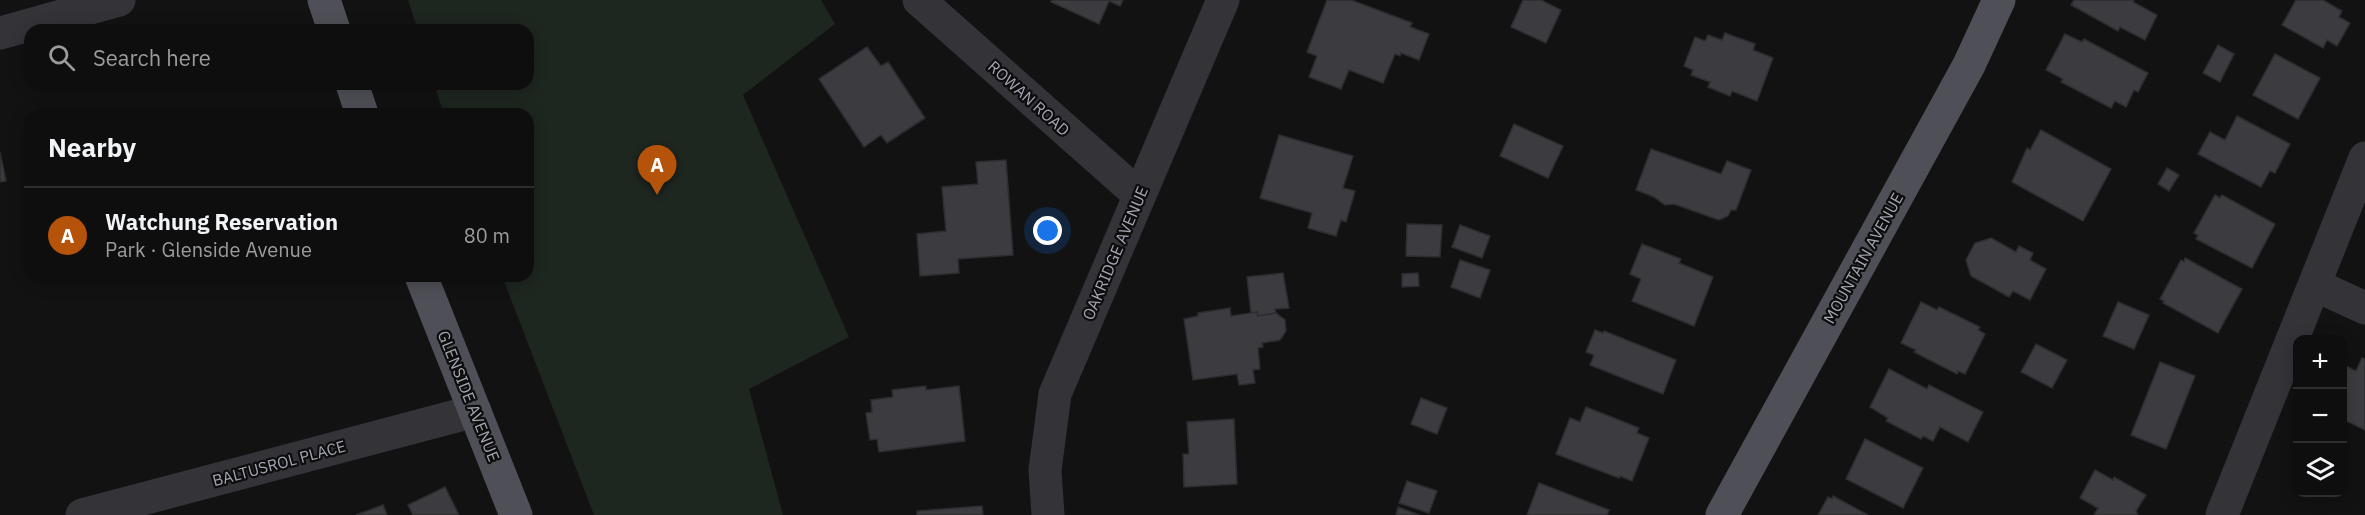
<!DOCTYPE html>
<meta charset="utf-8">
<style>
body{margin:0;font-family:"IBM Plex Sans",sans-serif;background:#1c1c1c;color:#f1f3f6}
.controls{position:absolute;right:18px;bottom:18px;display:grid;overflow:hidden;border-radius:12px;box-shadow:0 3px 15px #0003}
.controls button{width:54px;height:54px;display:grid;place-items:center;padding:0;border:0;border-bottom:2px solid #2e2e2e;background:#0e0e0e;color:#f1f3f6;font:30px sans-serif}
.you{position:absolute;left:1048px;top:231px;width:21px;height:21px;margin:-15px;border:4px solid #fff;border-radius:50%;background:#1a73e8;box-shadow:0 0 0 9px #1a73e833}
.badge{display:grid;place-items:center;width:39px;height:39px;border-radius:50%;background:#b45309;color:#fff;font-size:20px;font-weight:700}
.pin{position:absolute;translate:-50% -50px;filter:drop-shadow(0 2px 3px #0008)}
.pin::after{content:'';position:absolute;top:32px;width:21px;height:18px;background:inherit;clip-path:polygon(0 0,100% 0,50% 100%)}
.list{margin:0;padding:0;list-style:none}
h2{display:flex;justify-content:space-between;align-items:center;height:78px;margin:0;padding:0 24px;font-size:26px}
h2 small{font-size:20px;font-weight:400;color:#9b9c9e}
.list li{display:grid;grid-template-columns:39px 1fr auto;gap:18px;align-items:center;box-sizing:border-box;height:96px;padding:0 24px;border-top:2px solid #2e2e2e}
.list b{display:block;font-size:22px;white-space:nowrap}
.list p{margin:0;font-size:20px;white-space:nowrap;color:#9b9c9e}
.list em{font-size:20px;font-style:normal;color:#9b9c9e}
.icon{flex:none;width:33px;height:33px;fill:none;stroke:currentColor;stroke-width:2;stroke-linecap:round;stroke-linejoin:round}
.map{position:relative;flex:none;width:2365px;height:515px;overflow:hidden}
.search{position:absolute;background:#0e0e0e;box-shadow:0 3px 15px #0003;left:24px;top:24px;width:510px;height:66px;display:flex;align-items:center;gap:15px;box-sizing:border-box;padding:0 21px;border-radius:18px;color:#9b9c9e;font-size:22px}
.panel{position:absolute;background:#0e0e0e;box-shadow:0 3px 15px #0003;left:24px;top:108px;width:510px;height:174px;border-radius:18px}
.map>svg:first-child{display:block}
.green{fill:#1e2620}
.building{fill:#3c3c40;stroke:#2d2c2f;stroke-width:1.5}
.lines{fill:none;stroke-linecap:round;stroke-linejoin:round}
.minor{stroke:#333338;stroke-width:33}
.major{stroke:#4f5057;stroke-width:33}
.labels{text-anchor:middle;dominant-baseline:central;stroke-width:4.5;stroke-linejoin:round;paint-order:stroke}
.street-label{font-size:16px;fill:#a4a6b3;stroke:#0d0d0e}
</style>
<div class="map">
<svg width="2365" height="515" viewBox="0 0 2365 515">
<rect width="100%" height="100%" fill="#121213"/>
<polygon class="green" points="408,0 821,0 835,24 743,95 849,337 749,389 783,515 594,515 502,276 528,276 528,114 444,114 434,84 528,84 528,30 418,30"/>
<g class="building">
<polygon points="1052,0 1123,0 1120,6 1109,1 1099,24 1051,2"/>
<polygon points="1327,0 1351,0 1412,23 1410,27 1429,34 1419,60 1401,53 1400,56 1395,54 1383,83 1349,70 1341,89 1309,77 1317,56 1307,52"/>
<polygon points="1523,0 1541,0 1561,10 1546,43 1511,27"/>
<polygon points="2074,0 2134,0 2133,2 2157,15 2145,40 2120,27 2118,31 2071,5"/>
<polygon points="2296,0 2323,0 2342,11 2339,17 2350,23 2337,46 2327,40 2323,48 2282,25"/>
<polygon points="1725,33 1755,44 1753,50 1773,58 1757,101 1732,91 1730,96 1708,87 1710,82 1691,75 1693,70 1684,66 1695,37 1705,41 1708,35 1722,40"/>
<polygon points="2065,34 2082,42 2084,39 2148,73 2138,92 2134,90 2126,107 2115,101 2111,108 2061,82 2063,79 2046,70"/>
<polygon points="2218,45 2234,54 2220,82 2203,73"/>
<polygon points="867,47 881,66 888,62 925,118 887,143 881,135 864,147 819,79"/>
<polygon points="2275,54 2320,78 2298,119 2253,95"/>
<polygon points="2237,116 2290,144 2275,173 2270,171 2261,187 2198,154 2210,132 2225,140"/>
<polygon points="1514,124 1563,146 1548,178 1500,156"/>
<polygon points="2041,130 2111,169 2083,221 2012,182 2027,148 2030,150"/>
<polygon points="1279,135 1353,156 1343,188 1355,191 1346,222 1341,220 1336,236 1308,228 1312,213 1260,198"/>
<polygon points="1651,149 1721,174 1727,161 1751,170 1736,210 1731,210 1728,216 1719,220 1674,204 1665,205 1654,197 1636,190"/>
<polygon points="0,152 6,181 0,182"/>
<polygon points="1006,160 1013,255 958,259 959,273 920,276 917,234 946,231 942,187 978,184 976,162"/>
<polygon points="2167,168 2179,175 2169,191 2158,184"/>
<polygon points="2215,195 2220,198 2222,195 2275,224 2252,268 2196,239 2198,235 2194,233"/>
<polygon points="1407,224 1442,225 1440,257 1406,256"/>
<polygon points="1460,225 1490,236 1482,258 1452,247"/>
<polygon points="1991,238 2016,252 2019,246 2033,253 2030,260 2046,269 2030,300 2013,291 2009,297 1971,276 1966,260 1975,243"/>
<polygon points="1642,244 1681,259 1679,263 1713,277 1694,326 1632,301 1641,279 1630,274"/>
<polygon points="2185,258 2242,289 2218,333 2163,303 2164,301 2160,299 2181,260 2184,262"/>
<polygon points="1460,260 1490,270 1480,298 1451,287"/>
<polygon points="1283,273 1289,308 1275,309 1276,313 1258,316 1257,312 1251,313 1247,277"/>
<polygon points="1418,273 1419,286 1402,287 1402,274"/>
<polygon points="1921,302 1937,310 1939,307 1980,327 1978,330 1985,334 1965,374 1958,371 1957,374 1914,352 1916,350 1901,343"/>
<polygon points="2118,302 2149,315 2134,349 2103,336"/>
<polygon points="1230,308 1231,316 1257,312 1258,316 1276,313 1285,320 1286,331 1280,340 1262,343 1263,347 1258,348 1260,369 1253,370 1255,383 1239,385 1237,374 1193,380 1184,319 1198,316 1198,313"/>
<polygon points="1595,330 1603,333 1604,331 1676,360 1663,394 1590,365 1594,355 1586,352"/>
<polygon points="2036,344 2067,360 2052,388 2021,372"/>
<polygon points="2362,358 2365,359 2365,430 2342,419 2342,364 2356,371"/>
<polygon points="2160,362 2195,376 2166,449 2131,435"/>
<polygon points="1889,369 1927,389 1929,385 1983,412 1968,442 1940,427 1933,441 1923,436 1921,439 1886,421 1888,418 1870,407"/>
<polygon points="926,386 926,390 959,386 965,441 879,452 877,439 870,440 866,413 872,412 871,400 893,397 892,390"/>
<polygon points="1421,398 1447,408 1437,434 1411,424"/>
<polygon points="1586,407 1639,428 1637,433 1649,438 1632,481 1620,476 1619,478 1556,454 1570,418 1580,422"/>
<polygon points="1234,419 1237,484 1184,487 1183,454 1189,454 1187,422"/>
<polygon points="1865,439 1923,468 1903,508 1846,479"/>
<polygon points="2095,470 2113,480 2114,477 2146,495 2136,511 2138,515 2094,515 2098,508 2080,498"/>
<polygon points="1407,481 1437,491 1429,513 1399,503"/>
<polygon points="1539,483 1609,510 1607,515 1527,515"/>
<polygon points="445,487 459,515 413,515 408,505"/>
<polygon points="1833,496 1868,515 1818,515 1828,497 1832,499"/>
<polygon points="383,505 387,515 356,515"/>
<polygon points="982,506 983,515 917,515 917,511"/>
<polygon points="1398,507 1419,515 1396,515"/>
</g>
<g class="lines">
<g class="minor">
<polyline points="919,0 1139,195"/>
<polyline points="0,33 119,0"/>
<polyline points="2315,285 2365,308"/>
<polyline points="82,515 475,411"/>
<polyline points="1048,515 1045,470 1055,394 1223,0"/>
<polyline points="2222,515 2365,158"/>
</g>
<g class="major">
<polyline points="324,0 334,30"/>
<polyline points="352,84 362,114"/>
<polyline points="421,276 516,515"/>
<polyline points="1722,515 1969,65 1999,0"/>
</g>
</g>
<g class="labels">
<g class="street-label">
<text transform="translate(1029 98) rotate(42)">ROWAN ROAD</text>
<text transform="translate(1115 253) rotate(-67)">OAKRIDGE AVENUE</text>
<text transform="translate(1863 258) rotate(-61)">MOUNTAIN AVENUE</text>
<text transform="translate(469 396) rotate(68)">GLENSIDE AVENUE</text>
<text transform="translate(279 463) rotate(-15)">BALTUSROL PLACE</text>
</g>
</g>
</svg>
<div class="controls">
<button>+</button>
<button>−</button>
<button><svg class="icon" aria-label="layers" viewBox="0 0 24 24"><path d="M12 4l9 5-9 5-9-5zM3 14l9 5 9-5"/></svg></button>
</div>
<div class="you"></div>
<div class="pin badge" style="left:657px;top:195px">A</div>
<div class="search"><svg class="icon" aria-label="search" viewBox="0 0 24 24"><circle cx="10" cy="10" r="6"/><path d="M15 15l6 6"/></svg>Search here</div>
<section class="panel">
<h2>Nearby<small></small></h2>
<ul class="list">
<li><span class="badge">A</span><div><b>Watchung Reservation</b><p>Park · Glenside Avenue</p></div><em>80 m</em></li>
</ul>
</section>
</div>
